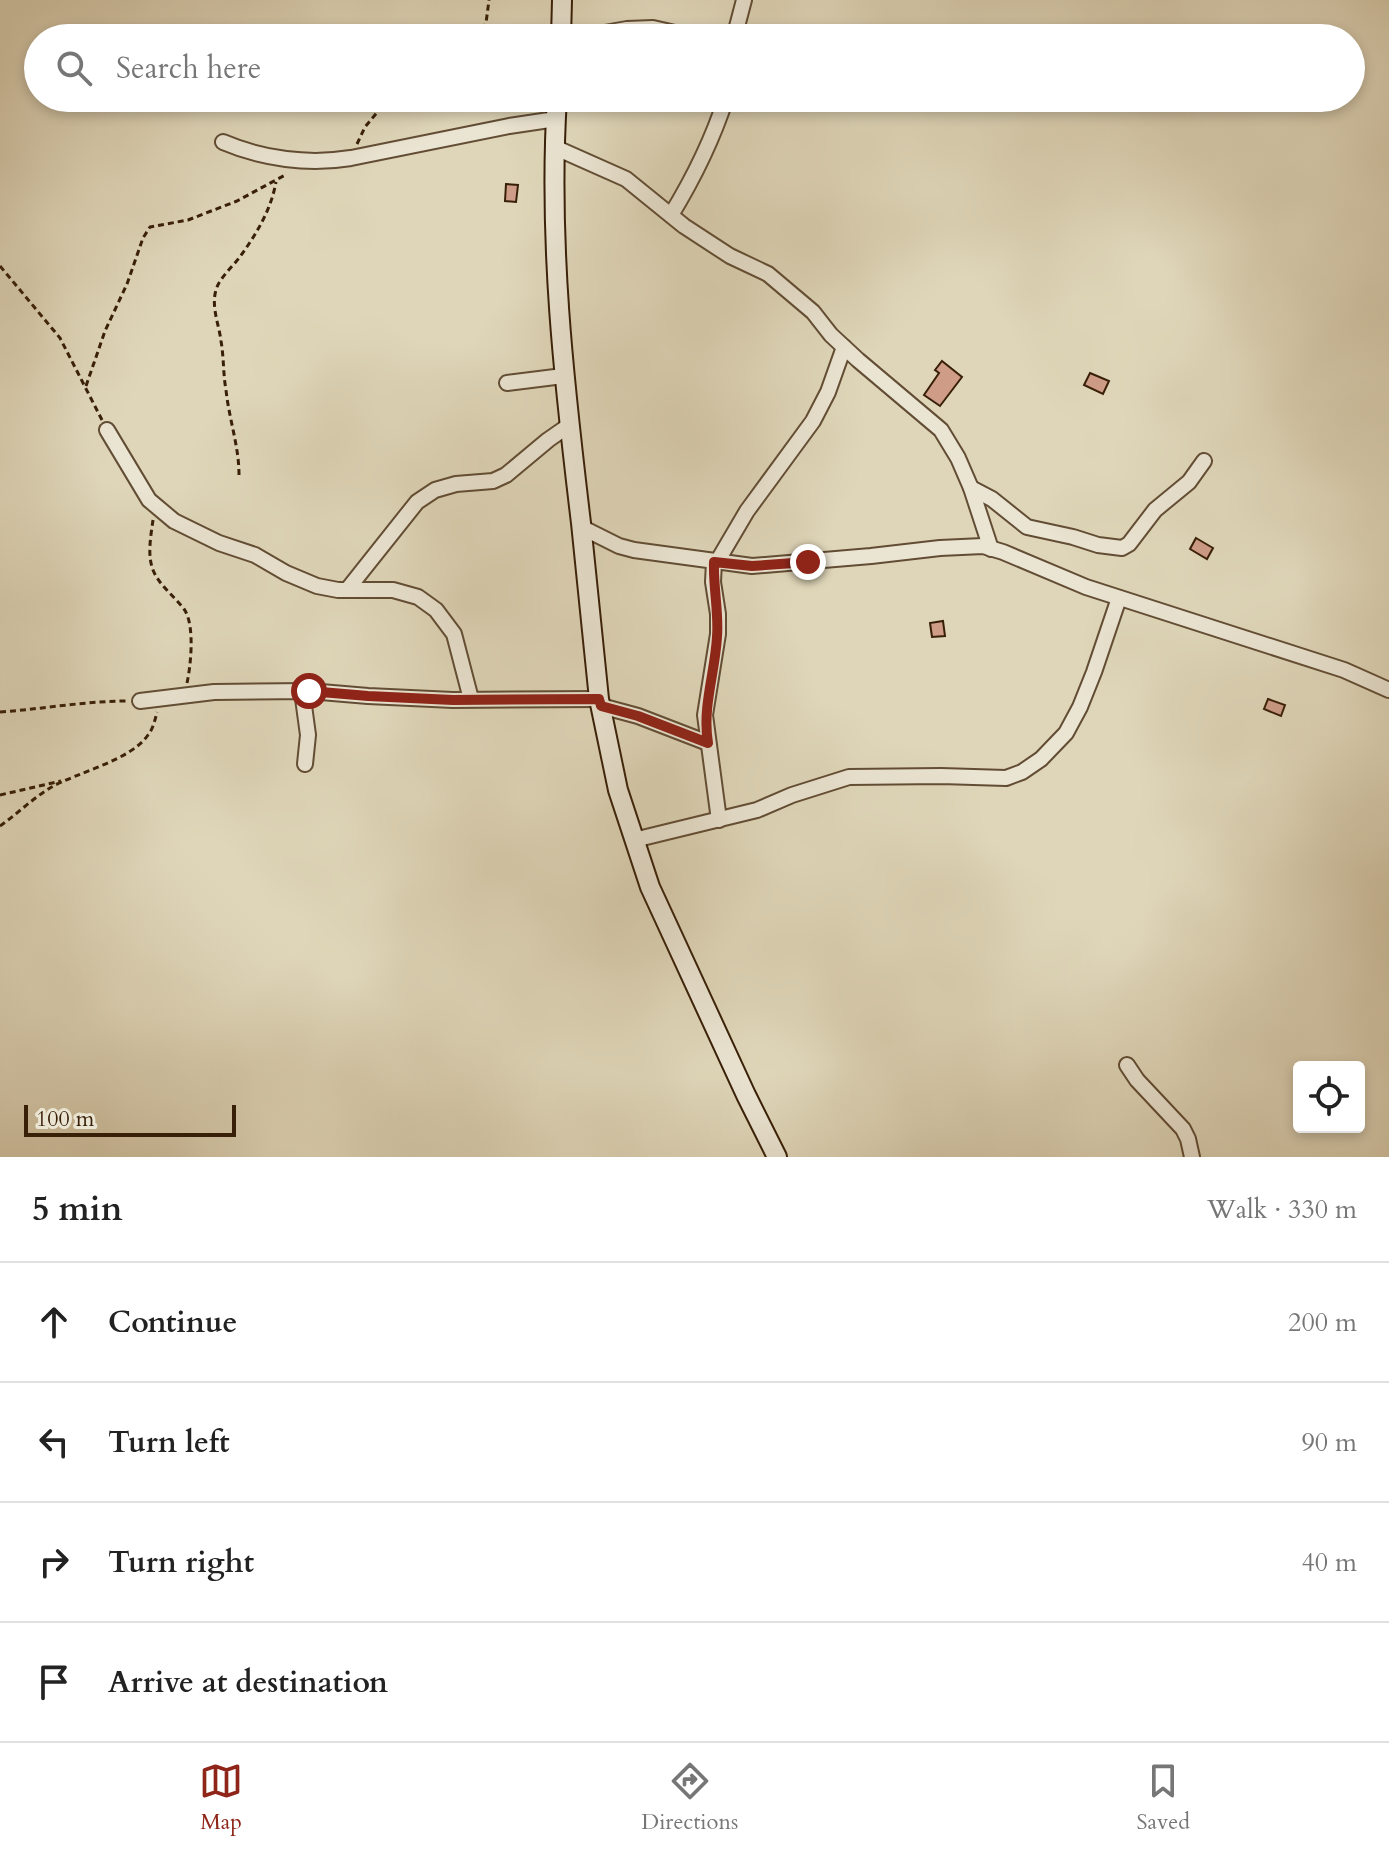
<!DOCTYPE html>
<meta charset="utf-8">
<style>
body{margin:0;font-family:Cardo,serif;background:#f2f2f2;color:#222}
.controls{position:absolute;right:24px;bottom:24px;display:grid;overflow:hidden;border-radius:8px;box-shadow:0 4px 12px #0003}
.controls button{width:72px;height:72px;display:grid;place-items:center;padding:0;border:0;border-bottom:2px solid #e0e0e0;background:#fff;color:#222;font:40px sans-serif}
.scale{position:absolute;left:24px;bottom:20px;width:212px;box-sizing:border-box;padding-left:8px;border:4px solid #381f07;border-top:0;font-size:22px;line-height:28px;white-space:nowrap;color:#381f07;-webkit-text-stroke:6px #eae4d2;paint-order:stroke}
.stop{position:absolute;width:24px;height:24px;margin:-18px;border:6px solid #8f2418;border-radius:50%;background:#fff}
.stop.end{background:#8f2418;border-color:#fff;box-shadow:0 2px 8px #0008}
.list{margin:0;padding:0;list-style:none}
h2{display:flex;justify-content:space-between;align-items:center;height:104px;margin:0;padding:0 32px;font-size:34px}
h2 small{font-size:26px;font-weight:400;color:#767676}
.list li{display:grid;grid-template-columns:52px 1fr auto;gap:24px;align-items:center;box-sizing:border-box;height:120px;padding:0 32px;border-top:2px solid #e0e0e0}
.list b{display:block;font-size:30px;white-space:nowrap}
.list em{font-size:26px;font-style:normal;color:#767676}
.icon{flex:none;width:44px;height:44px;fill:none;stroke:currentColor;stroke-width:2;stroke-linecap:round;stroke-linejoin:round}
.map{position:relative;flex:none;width:1389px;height:1157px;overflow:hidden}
.search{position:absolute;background:#fff;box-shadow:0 4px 12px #0003;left:24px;right:24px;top:24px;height:88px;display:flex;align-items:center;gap:20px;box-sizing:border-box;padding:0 28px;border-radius:44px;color:#767676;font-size:30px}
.sheet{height:584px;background:#fff}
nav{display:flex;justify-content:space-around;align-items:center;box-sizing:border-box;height:112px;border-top:2px solid #e0e0e0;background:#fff;font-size:22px;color:#767676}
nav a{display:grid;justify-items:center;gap:4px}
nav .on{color:#8f2418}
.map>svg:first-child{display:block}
.building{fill:#cf9c87;stroke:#381f07;stroke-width:2}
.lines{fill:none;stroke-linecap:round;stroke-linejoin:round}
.street-casing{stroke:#624d34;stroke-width:18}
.secondary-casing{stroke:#381f07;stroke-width:22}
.path{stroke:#381f07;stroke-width:3;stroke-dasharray:6 4;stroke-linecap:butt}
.street{stroke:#eae4d2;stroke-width:14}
.secondary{stroke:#eae4d2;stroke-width:18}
.route{stroke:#8f2418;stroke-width:10}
</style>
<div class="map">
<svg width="1389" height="1157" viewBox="0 0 1389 1157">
<rect width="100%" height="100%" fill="#dfd6b9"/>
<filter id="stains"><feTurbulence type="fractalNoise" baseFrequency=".0025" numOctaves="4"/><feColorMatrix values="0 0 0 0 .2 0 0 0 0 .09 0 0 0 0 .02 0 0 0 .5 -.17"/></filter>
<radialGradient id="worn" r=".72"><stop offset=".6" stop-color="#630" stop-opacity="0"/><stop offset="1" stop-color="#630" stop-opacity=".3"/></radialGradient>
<g class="building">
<polygon points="506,184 518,185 516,202 505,201"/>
<polygon points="942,361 962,377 940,406 924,395 939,373 935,370"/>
<polygon points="1090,373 1109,381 1103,394 1084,385"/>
<polygon points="1196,538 1213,548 1207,559 1190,549"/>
<polygon points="943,621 945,636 932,637 930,623"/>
<polygon points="1268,699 1285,705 1281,716 1264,709"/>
</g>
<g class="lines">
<g class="street-casing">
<g id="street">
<polyline points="576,38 627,29 653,28 697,38"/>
<polyline points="734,38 744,0"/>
<path d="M223,142c40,17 85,23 128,16l158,-32 47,-7"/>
<polyline points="554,147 626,179 684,226 730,256 768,274 813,312 831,335 858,360 941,430 958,458 971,488 991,549"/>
<path d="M671,215c22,-36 42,-77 55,-117"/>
<polyline points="507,383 563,376"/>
<polyline points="107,430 149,500 174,521 219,543 255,555 286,573 317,586 338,590 393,590 418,597 436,610 454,634 471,699"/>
<polyline points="971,488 992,499 1027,527 1073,537 1098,545 1122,548 1129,544 1155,510 1189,482 1204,461"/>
<polyline points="581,527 619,546 634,550 752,566 871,556 940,548 983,546 1003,552 1086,587 1344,670 1389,690"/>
<polyline points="714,562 713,582 718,614 718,634 705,715 719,820"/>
<polyline points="717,562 747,511 813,421 828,392 844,347"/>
<polyline points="347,590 417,502 435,490 456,484 493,481 506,475 548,440 568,426"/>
<polyline points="302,691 308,735 305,764"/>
<polyline points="140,701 214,692 309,691 368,696 453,700 599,699"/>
<polyline points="601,706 638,716 708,743"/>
<polyline points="634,840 757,810 792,795 849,777 941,776 1006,778 1022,772 1041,759 1066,733 1080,707 1094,672 1119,598"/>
<polyline points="1127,1065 1137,1080 1183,1129 1188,1139 1192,1157"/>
</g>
</g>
<g class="secondary-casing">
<g id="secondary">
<polyline points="561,38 562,0"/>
<path d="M557,98c-9,143 7,284 24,425 6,59 12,118 18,176l19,91 32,97 96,208 31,62"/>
</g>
</g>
<g class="path">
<polyline points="477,38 486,23 489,0"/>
<polyline points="357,144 365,127 389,98"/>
<polyline points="0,266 60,338 102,420"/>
<polyline points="86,386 105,331 127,284 143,238 150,227 188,220 237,201 287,174"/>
<path d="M239,475c0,-29 -10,-56 -13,-85 -3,-16 -2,-32 -5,-49 -2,-17 -11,-36 -4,-54 4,-10 15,-20 22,-29 17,-23 32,-48 37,-76"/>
<path d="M153,520c-2,15 -6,35 0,50 6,15 21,26 31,39 11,15 7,56 3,74"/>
<path d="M0,712c43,-3 85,-11 128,-11"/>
<polyline points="0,795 61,781"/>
<path d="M0,826c17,-12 32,-27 50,-38 27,-16 80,-27 98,-53 5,-6 7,-15 9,-23"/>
</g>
<use href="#street" class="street"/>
<use href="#secondary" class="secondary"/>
</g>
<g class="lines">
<path class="route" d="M309,691l59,5 85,4 146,-1 2,7 37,10 70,27c-6,-36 7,-70 9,-106 2,-25 -4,-50 -3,-75l38,4 56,-4"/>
</g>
<rect width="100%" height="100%" filter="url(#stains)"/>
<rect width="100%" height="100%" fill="url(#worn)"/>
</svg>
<div class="controls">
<button><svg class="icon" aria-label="locate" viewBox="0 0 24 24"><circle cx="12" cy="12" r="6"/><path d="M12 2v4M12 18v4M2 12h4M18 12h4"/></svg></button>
</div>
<div class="scale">100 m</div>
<div class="stop" style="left:309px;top:691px"></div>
<div class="stop end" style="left:808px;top:562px"></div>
<div class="search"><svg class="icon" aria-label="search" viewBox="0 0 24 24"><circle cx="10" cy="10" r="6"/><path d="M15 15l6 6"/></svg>Search here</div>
</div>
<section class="sheet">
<h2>5 min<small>Walk · 330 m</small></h2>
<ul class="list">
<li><svg class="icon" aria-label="ahead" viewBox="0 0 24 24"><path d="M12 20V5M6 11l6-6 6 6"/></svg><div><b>Continue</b></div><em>200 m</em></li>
<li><svg class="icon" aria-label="left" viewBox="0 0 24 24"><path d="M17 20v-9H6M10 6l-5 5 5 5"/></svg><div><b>Turn left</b></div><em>90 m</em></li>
<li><svg class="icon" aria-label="right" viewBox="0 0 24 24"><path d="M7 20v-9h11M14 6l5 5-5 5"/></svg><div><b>Turn right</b></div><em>40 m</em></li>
<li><svg class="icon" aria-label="arrive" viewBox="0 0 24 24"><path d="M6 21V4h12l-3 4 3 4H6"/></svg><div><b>Arrive at destination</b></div></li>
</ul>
</section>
<nav>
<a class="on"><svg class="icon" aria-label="map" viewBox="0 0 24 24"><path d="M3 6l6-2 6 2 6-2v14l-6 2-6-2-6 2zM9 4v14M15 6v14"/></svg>Map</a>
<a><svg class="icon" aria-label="directions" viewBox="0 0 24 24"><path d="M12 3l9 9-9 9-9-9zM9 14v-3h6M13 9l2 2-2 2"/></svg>Directions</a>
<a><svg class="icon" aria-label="saved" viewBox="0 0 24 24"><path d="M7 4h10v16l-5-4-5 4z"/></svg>Saved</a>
</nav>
